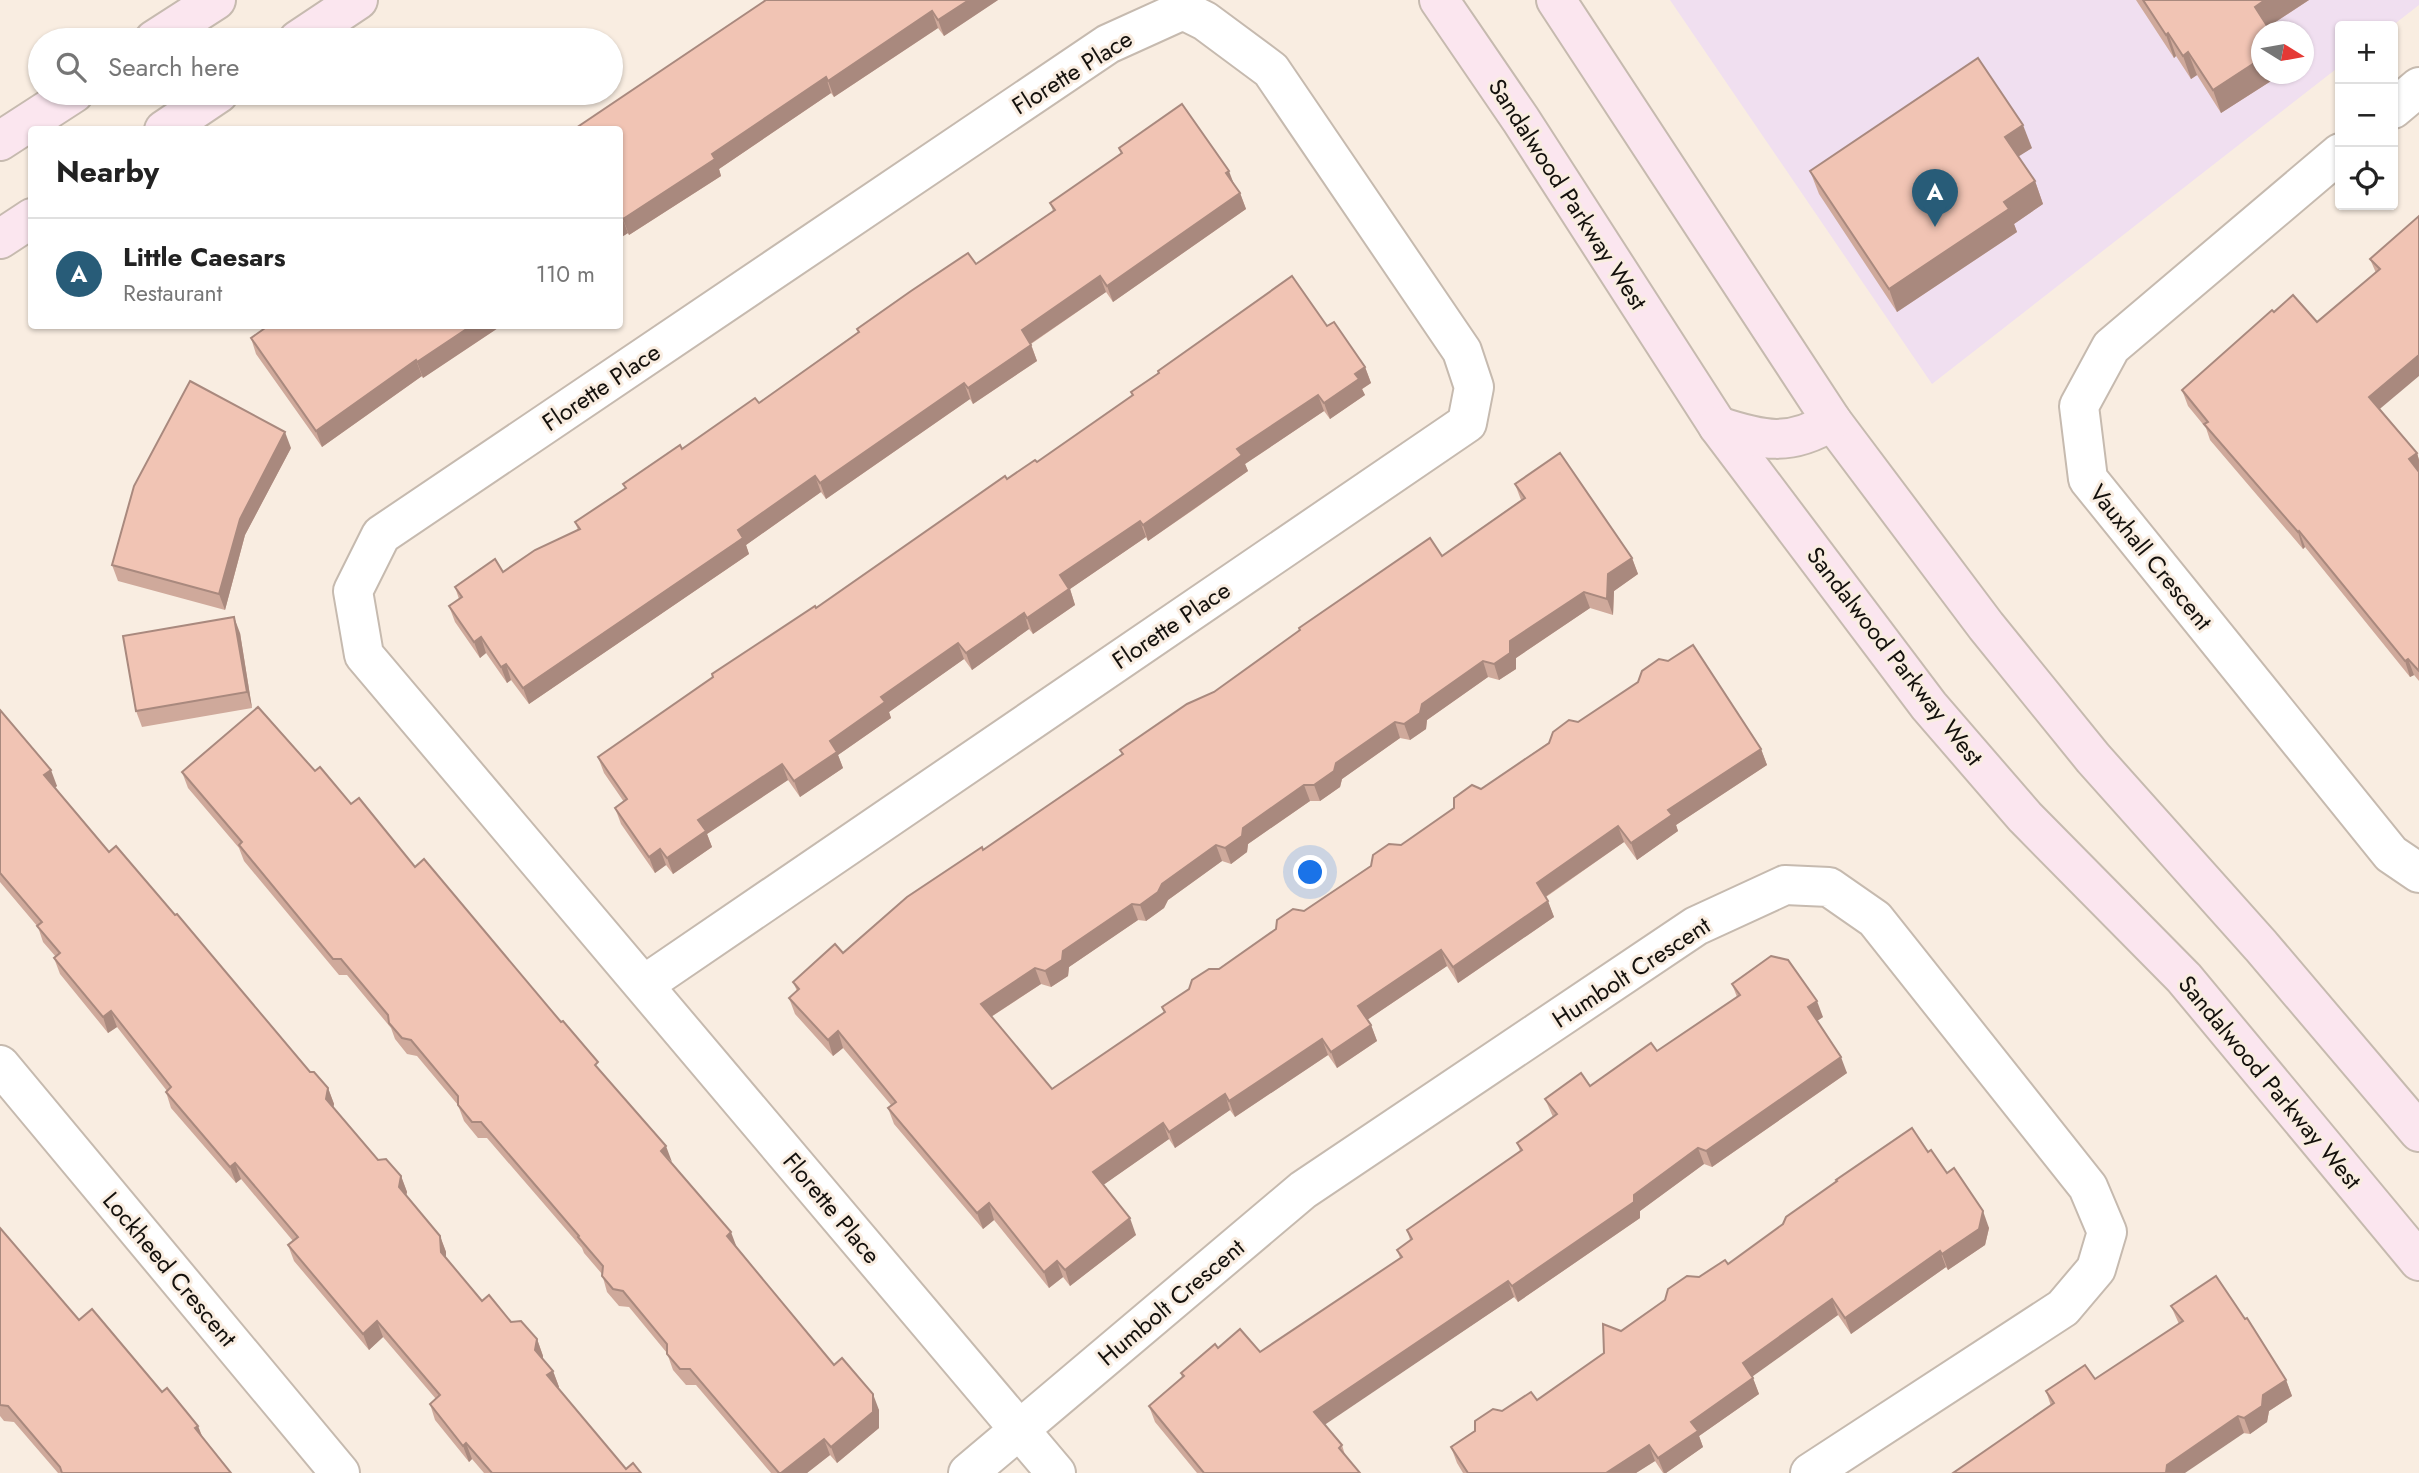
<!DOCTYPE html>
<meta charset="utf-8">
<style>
body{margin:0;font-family:Jost,sans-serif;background:#f2f2f2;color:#222}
.controls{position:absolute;right:21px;top:21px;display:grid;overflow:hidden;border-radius:7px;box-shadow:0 2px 5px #0004}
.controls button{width:63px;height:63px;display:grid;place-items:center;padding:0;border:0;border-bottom:2px solid #e0e0e0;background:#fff;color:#222;font:35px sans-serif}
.compass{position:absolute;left:2251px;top:21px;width:63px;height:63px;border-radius:50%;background:#fff;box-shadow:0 2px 5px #0004;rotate:101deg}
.you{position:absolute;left:1311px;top:873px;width:24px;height:24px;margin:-18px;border:5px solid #fff;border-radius:50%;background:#1a73e8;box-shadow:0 0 0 10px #1a73e833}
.badge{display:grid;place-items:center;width:46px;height:46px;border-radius:50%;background:#285c78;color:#fff;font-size:23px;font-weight:700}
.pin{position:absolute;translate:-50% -58px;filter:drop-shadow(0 2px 4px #0008)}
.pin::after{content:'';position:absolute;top:37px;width:24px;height:21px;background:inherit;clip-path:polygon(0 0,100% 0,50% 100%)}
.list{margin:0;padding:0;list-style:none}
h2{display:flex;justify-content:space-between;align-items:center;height:91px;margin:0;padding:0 28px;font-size:30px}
h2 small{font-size:23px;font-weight:400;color:#767676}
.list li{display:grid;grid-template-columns:46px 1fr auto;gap:21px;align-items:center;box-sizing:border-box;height:112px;padding:0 28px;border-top:2px solid #e0e0e0}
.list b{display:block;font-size:26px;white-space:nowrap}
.list p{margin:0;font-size:23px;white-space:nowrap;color:#767676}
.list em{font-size:23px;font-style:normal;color:#767676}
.icon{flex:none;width:38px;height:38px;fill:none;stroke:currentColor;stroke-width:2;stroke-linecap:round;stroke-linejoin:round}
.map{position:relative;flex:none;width:2419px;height:1473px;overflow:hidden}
.search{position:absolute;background:#fff;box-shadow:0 2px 5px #0004;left:28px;top:28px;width:595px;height:77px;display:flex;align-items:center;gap:18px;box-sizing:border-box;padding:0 24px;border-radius:38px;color:#767676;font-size:26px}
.panel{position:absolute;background:#fff;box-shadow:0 2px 5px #0004;left:28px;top:126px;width:595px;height:203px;border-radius:7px}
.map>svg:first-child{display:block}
.commercial{fill:#f0dff0;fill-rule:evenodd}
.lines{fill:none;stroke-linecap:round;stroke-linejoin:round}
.minor-casing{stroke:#c6baaf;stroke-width:42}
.secondary-casing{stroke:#c6baaf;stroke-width:42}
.minor{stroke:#fff;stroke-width:38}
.secondary{stroke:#fbe6ef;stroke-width:38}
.wall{fill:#cfa99b}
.shaded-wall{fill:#a9897e}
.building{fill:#f1c4b4;stroke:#a9897e;stroke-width:2}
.labels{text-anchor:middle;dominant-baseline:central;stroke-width:6;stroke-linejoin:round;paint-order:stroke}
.street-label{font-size:24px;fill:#14110d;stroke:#f9ede1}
</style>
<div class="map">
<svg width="2419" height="1473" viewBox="0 0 2419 1473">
<rect width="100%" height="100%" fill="#f9ede1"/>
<path class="commercial" d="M1670,0h749v5l-27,21h-52v40l-408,318zM2262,32h42v42h-42z"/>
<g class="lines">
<g class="minor-casing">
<g id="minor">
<polyline points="2393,109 2419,87"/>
<polyline points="2340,153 2111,347 2079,406 2088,479 2391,854 2419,873"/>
<polyline points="645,984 1467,423 1474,387 1462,351 1271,70 1205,21 1183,10 1108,44 381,535 353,591 364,655 1056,1473"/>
<polyline points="0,1065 340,1473"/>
<polyline points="968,1473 1303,1190 1696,926 1785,885 1829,887 1875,919 2088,1187 2107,1232 2096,1269 2063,1308 1810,1473"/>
</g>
</g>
<g class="secondary-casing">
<g id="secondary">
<polyline points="1439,0 1521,120 1718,426 1929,706 2025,817 2184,978 2419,1261"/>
<polyline points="1556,0 1832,421 1986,626 2093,758 2261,946 2419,1132"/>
<polyline points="154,40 216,0"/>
<polyline points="298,40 358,0"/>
<polyline points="164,130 219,93"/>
<polyline points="0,141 74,93"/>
<polyline points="0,239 32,218"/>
<path d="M1718,426c45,15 72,21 114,-5"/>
</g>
</g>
<use href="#minor" class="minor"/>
<use href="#secondary" class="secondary"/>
</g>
<g class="wall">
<polygon points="766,0 998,0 944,36 938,28 834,97 831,93 719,169 721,176 629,235 628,233 620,238 620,130"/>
<polygon points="2136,0 2309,0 2268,27 2262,74 2282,74 2221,113 2197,75 2191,79 2176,56 2174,58"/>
<polygon points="1119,148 1234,184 1240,193 1246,209 1113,302 1106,292 1031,344 1037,361 973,404 970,399 826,499 821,492 746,545 749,554 529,704 511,680 507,683 486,653 480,658 455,622 449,606 459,599 455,587 503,572 578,530 575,522 625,488 623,484 759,403 858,332 857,329 976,264 1053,211 1050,203 1121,154"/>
<polygon points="2032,148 2018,156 2035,181 2043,204 2014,224 2017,232 1897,312 1819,194 1810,171"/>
<polygon points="2419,216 2380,409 2417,453 2419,460 2419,681 2414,675 2410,677 2305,547 2303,549 2210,440 2206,428 2188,406 2182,390 2274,312 2317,322 2376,273 2370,259"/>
<polygon points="501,326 423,378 422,376 322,447 256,354 251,338"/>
<polygon points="1327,326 1365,367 1371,383 1362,389 1365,395 1330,419 1324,411 1245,464 1248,471 1193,510 1148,541 1146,537 1070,589 1075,605 1033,634 1029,629 972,670 964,659 889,712 891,718 838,755 843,768 800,797 788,780 707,834 712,847 673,874 666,865 655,873 621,824 615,808 624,802 604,773 598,757 1007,479 1037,462 1132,396 1131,392"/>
<polygon points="291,448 245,535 225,610 118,581 112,565"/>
<polygon points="1515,484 1632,558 1638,574 1614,591 1613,615 1590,608 1516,658 1516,669 1499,680 1488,677 1427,720 1426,729 1410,740 1400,738 1342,779 1340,787 1320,801 1310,801 1248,844 1247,852 1231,864 1222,861 1168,900 1164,908 1146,921 1138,920 1069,967 1068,976 1051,987 1041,984 991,1017 1052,1089 1164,1013 1162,1007 1401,845 1578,722 1761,749 1767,765 1676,825 1678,831 1637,860 1624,842 1546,897 1554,917 1458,983 1447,966 1367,1020 1371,1025 1377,1041 1337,1068 1328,1055 1235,1117 1230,1110 1175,1148 1169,1139 1103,1185 1136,1235 1070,1286 1063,1277 1049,1288 994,1220 983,1229 894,1124 888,1108 891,1105 843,1048 833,1056 795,1014 789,998 797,991 793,982 843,953 983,850 1122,755 1120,750 1214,692 1300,631 1299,628 1442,556 1521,500"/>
<polygon points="240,633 252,708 142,727 136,711"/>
<polygon points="0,710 57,786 55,788 109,852 310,1072 328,1088 334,1104 333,1107 378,1160 401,1176 407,1192 406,1196 440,1236 446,1252 446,1258 482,1301 537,1339 543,1356 543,1359 553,1371 559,1387 558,1388 626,1469 641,1473 484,1473 472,1459 469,1462 435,1420 430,1404 436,1399 383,1337 369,1350 294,1261 288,1245 293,1241 241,1179 236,1183 171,1108 166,1092 167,1091 117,1027 108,1033 60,974 54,958 56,957 43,942 38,927 0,882"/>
<polygon points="315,771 415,867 602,1073 737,1249 834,1365 879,1410 879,1428 837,1463 830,1455 807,1473 771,1473 696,1385 686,1385 673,1370 667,1353 629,1307 619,1306 607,1292 602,1274 584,1253 582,1248 487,1138 478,1138 464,1121 458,1105 417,1056 407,1054 395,1039 391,1028 347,975 339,975 244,861 239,848 188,788 182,772"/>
<polygon points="1732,984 1823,1017 1817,1021 1847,1073 1712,1167 1704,1164 1640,1211 1640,1218 1518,1302 1514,1297 1324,1424 1342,1445 1345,1455 1360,1473 1197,1473 1155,1422 1149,1406 1182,1378 1181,1373 1218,1348 1260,1352 1400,1258 1397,1250 1410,1240 1407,1230 1520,1151 1517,1143 1553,1117 1545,1099 1590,1086 1657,1051 1737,997"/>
<polygon points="1928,1152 1947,1173 1989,1228 1985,1245 1948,1270 1946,1267 1851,1334 1838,1315 1752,1376 1759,1394 1699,1436 1703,1447 1666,1473 1663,1473 1655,1461 1636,1473 1463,1473 1457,1463 1451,1447 1502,1411 1537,1400 1604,1353 1621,1331 1699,1277 1728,1264"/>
<polygon points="0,1228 79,1320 162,1392 198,1426 203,1438 231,1473 58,1473 14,1422 4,1421 0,1416"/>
<polygon points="2171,1306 2286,1380 2292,1396 2269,1411 2267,1422 2250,1434 2051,1406 2046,1391 2095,1379 2179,1324"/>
</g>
<g class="shaded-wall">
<polygon points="969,0 998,0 944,36 938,20"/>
<polygon points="2265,0 2309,0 2263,30 2255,7"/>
<polygon points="932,11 938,28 834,97 828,81"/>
<polygon points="2168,33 2176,56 2174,58 2166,35"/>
<polygon points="2188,52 2197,75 2191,79 2183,56"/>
<polygon points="2262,58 2262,74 2282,74 2221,113 2213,90"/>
<polygon points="826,77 831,93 719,169 721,176 629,235 623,219 712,154"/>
<polygon points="2023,125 2032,148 2013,160 2005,137"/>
<polygon points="1229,171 1235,187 1226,173"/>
<polygon points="2035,181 2043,204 2014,224 2017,232 1897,312 1889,289 2004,202"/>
<polygon points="1240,193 1246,209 1113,302 1107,286"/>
<polygon points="622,217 628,233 620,238 620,218"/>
<polygon points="1100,276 1106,292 1027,346 1022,330"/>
<polygon points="471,326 501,326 423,378 417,362"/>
<polygon points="1031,345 1037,361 973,404 968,388"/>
<polygon points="2419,355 2419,376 2375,413 2369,397"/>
<polygon points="416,360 422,376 322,447 316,431"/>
<polygon points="1365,367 1371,383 1362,389 1365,395 1330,419 1324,403 1355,374"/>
<polygon points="964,383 970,399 826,499 820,483"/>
<polygon points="1318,395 1324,411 1245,464 1248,471 1148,541 1143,525 1237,449"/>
<polygon points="285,432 291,448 245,535 225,610 219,594 240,519"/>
<polygon points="2417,453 2419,460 2419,472 2409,459"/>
<polygon points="815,476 821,492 746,545 749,554 529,704 523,688 738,530"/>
<polygon points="1140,521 1146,537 1070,589 1075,605 1033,634 1027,618 1060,575"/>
<polygon points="2299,531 2305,547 2303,549 2298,532"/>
<polygon points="1632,558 1638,574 1614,591 1613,615 1607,599 1608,574"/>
<polygon points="1584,592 1590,608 1516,658 1516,669 1499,680 1494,664 1510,641"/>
<polygon points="1024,613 1029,629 972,670 966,653"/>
<polygon points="234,617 240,633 252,708 247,692"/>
<polygon points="481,637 486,653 480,658 474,642"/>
<polygon points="958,643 964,659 889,712 891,718 838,755 843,768 800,797 794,781 830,741 881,697"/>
<polygon points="2408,659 2414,675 2410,677 2405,661"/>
<polygon points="1483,661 1488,677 1427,720 1426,729 1410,740 1404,724 1422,704"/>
<polygon points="506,664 511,680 507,683 501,667"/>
<polygon points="1395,722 1400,738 1342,779 1340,787 1320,801 1314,785 1336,763"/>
<polygon points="1761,749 1767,765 1676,825 1678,831 1637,860 1631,843 1668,810"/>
<polygon points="782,764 788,780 707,834 712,847 673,874 667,858 698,820"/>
<polygon points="51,770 57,786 50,791 44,775"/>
<polygon points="1304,785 1310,801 1248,844 1247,852 1231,864 1225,848 1243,828"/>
<polygon points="1618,826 1624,842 1542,899 1537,883"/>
<polygon points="1216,845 1222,861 1168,900 1164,908 1146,921 1140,905 1162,884"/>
<polygon points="660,849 666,865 655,873 649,857"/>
<polygon points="1548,901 1554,917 1458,983 1453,967"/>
<polygon points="1132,904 1138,920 1069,967 1068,976 1051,987 1045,971 1063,951"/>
<polygon points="1441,950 1447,966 1364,1022 1358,1006"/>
<polygon points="1035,968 1041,984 986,1020 981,1004"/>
<polygon points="1817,1001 1823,1017 1814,1023 1808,1007"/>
<polygon points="111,1011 117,1027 108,1033 103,1017"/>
<polygon points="1371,1025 1377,1041 1337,1068 1331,1052"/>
<polygon points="838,1031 843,1048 833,1056 828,1040"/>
<polygon points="1322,1039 1328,1055 1235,1117 1229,1101"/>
<polygon points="1841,1057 1847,1073 1712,1167 1706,1151"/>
<polygon points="328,1088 334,1104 332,1115 326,1099"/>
<polygon points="1225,1094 1230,1110 1175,1148 1169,1132"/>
<polygon points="1163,1123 1169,1139 1099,1188 1093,1172"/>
<polygon points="666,1146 672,1162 661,1151"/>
<polygon points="1698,1148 1704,1164 1640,1211 1640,1218 1518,1302 1512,1286"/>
<polygon points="235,1163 241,1179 236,1183 230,1167"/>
<polygon points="401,1176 407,1192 404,1203 399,1187"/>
<polygon points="989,1203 994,1220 983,1229 977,1213"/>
<polygon points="1983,1211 1989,1228 1985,1245 1948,1270 1942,1254"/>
<polygon points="1130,1218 1136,1235 1070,1286 1065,1270"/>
<polygon points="731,1232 737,1248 727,1236"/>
<polygon points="440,1236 446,1252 446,1268 441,1252"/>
<polygon points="1940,1251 1946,1267 1851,1334 1845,1318"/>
<polygon points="1057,1261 1063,1277 1049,1288 1044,1272"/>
<polygon points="1508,1281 1514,1297 1320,1428 1314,1412"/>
<polygon points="1832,1299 1838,1315 1749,1379 1743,1363"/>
<polygon points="377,1321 383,1337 369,1350 363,1334"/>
<polygon points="537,1339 543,1356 541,1366 535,1350"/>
<polygon points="553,1371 559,1387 553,1392 547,1375"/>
<polygon points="1753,1378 1759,1394 1699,1436 1703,1447 1666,1473 1664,1473 1658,1458 1691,1422"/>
<polygon points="2286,1380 2292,1396 2269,1411 2267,1422 2250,1434 2244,1418 2263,1395"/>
<polygon points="873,1394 879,1410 879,1428 837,1463 831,1447"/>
<polygon points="2238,1416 2244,1433 2185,1473 2166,1473 2167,1465"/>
<polygon points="198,1426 204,1442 195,1428"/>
<polygon points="824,1439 830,1455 807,1473 781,1473"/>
<polygon points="466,1443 472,1459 469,1462 463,1446"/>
<polygon points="1649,1445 1655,1461 1636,1473 1606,1473"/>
</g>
<g class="building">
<polygon points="766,0 969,0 938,20 932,11 828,81 826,77 712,154 715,159 623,219 622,217 620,218 620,130 573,130"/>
<polygon points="2143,0 2265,0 2255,7 2271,32 2262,32 2262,58 2213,90 2188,52 2183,56 2168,33 2166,35"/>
<polygon points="1978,58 2023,125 2005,137 2035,181 2004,202 2009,209 1889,289 1810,171"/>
<polygon points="1182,104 1229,171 1226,173 1240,193 1107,286 1100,276 1022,330 1031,345 968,388 964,383 820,483 815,476 738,530 743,538 523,688 506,664 501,667 481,637 474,642 449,606 462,597 455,587 495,559 503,572 535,550 580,529 575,522 626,488 623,484 680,445 682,449 755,398 759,403 859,332 857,329 911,291 968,253 976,264 1055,210 1050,203 1122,153 1119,148"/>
<polygon points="2419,216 2419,355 2369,397 2417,453 2409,459 2419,472 2419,671 2408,659 2405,661 2299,531 2298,532 2204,424 2208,422 2182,390 2272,310 2274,312 2293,295 2317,322 2380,269 2370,259"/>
<polygon points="1292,276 1327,326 1334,322 1365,367 1355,374 1359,379 1324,403 1318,395 1237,449 1242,455 1187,494 1143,525 1140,521 1060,575 1069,589 1027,618 1024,613 966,653 958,643 881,697 885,702 830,741 837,752 794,781 782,764 698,820 706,831 667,858 660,849 649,857 615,808 627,799 598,757 713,677 712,674 815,606 816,608 1005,476 1007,479 1035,460 1037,462 1133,395 1131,392 1159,373 1158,371"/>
<polygon points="268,326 471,326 417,362 416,360 316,431 251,338"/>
<polygon points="190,381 285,432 240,519 219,594 112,565 134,486"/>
<polygon points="1560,453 1632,558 1608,574 1607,599 1584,592 1510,641 1510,653 1494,664 1483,661 1422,704 1420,713 1404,724 1395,722 1336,763 1334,771 1314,785 1304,785 1243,828 1242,836 1225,848 1216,845 1162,884 1158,892 1140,905 1132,904 1063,951 1062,960 1045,971 1035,968 981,1004 1052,1089 1165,1012 1162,1007 1189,989 1192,980 1209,969 1219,969 1276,929 1277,920 1293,909 1304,911 1371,866 1373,855 1389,844 1401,845 1454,808 1454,798 1472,785 1481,789 1549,743 1553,732 1569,720 1578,722 1638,682 1642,671 1659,659 1668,661 1693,645 1761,749 1668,810 1672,815 1631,843 1618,826 1537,883 1548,901 1453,967 1441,950 1358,1006 1371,1025 1331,1052 1322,1039 1229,1101 1225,1094 1169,1132 1163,1123 1093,1172 1130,1218 1065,1270 1057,1261 1044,1272 989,1203 977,1213 888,1108 896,1102 838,1031 828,1040 789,998 799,989 793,982 835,944 843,953 907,897 982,847 983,850 1123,754 1120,750 1187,704 1214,692 1300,630 1299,628 1430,538 1442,556 1525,498 1515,484"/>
<polygon points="234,617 247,692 136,711 123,636"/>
<polygon points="258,707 315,771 320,767 351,804 359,798 415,867 424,859 561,1022 563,1021 598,1062 595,1065 666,1146 661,1151 731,1232 727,1236 834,1365 842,1358 873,1394 873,1412 831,1447 824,1439 781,1473 779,1473 690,1369 680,1369 667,1354 667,1344 623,1291 613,1289 602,1276 603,1266 578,1237 579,1236 481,1122 472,1122 458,1105 458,1096 411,1040 402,1038 389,1023 388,1015 341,959 333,959 239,845 242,842 182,772"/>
<polygon points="0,710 51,770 44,775 109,852 116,846 175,915 177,914 310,1072 314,1072 328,1088 326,1099 378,1160 386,1159 401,1176 399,1187 440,1236 441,1252 482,1301 489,1295 511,1322 521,1321 537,1339 535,1350 553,1371 547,1375 626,1469 633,1463 641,1473 492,1473 466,1443 463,1446 430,1404 440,1395 377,1321 363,1334 288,1245 298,1237 235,1163 230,1167 166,1092 171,1087 111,1011 103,1017 54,958 60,953 37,926 42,922 0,873"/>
<polygon points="1771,956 1788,960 1817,1001 1808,1007 1841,1057 1706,1151 1698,1148 1634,1195 1634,1202 1512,1286 1508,1281 1314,1412 1342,1445 1339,1448 1360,1473 1204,1473 1149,1406 1184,1376 1181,1373 1215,1344 1218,1348 1240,1329 1260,1352 1402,1257 1397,1250 1412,1239 1407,1230 1522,1150 1517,1143 1557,1114 1545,1099 1581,1073 1590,1086 1651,1043 1657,1051 1740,995 1732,984"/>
<polygon points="1912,1128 1928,1152 1931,1150 1947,1173 1954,1168 1983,1211 1979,1229 1942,1254 1940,1251 1845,1318 1832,1299 1743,1363 1753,1378 1691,1422 1698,1431 1658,1458 1649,1445 1606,1473 1468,1473 1451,1447 1475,1431 1475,1421 1493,1409 1502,1411 1531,1392 1537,1400 1604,1353 1603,1324 1621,1331 1665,1300 1668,1289 1687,1276 1699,1277 1725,1260 1728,1264 1783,1224 1786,1217 1837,1181 1836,1180"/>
<polygon points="0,1228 79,1320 92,1309 162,1392 167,1388 198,1426 195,1428 231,1473 62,1473 60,1467 8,1406 0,1405"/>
<polygon points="2216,1276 2245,1319 2247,1318 2286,1380 2263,1395 2262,1406 2244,1418 2238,1416 2167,1465 2166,1473 1953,1473 2054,1403 2046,1391 2085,1365 2095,1379 2183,1321 2171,1306"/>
</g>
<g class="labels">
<g class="street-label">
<text transform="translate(1072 72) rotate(-32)">Florette Place</text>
<text transform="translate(1568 194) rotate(57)">Sandalwood Parkway West</text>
<text transform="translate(601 387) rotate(-34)">Florette Place</text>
<text transform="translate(2151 557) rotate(51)">Vauxhall Crescent</text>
<text transform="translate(1171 625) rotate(-34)">Florette Place</text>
<text transform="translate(1895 656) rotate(52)">Sandalwood Parkway West</text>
<text transform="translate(1631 972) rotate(-33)">Humbolt Crescent</text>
<text transform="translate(2270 1082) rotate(50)">Sandalwood Parkway West</text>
<text transform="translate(832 1208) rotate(50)">Florette Place</text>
<text transform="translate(170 1269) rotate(50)">Lockheed Crescent</text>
<text transform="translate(1171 1302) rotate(-40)">Humbolt Crescent</text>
</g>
</g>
</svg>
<div class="controls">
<button>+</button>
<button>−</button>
<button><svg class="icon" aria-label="locate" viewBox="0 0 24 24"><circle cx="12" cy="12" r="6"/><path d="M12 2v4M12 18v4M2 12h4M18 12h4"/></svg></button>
</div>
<svg class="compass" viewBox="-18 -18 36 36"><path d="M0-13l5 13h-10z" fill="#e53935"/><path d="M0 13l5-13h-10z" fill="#767676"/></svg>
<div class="you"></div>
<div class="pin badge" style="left:1935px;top:227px">A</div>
<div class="search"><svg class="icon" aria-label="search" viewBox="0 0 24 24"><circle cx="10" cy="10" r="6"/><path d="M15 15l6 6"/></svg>Search here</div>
<section class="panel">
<h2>Nearby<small></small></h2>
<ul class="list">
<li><span class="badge">A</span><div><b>Little Caesars</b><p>Restaurant</p></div><em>110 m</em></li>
</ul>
</section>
</div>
